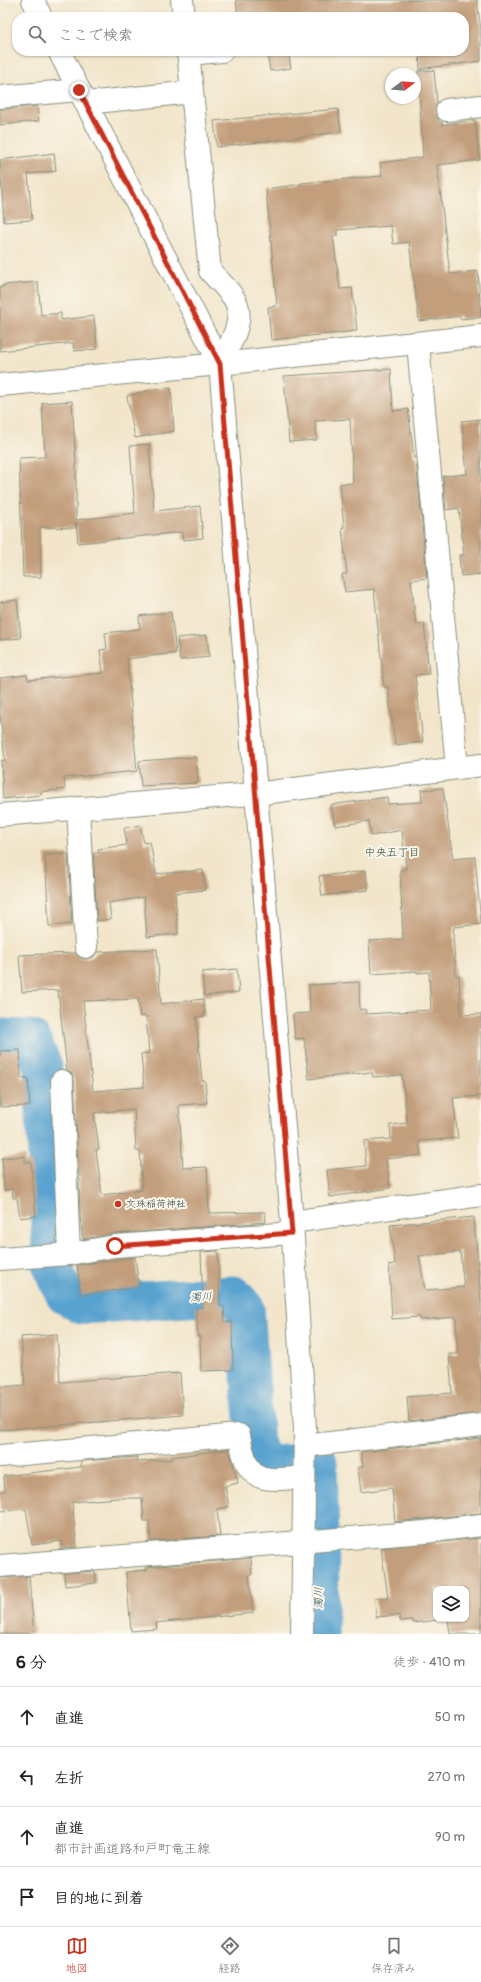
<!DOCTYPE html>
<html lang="ja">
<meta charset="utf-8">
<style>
body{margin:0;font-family:Pangolin,"Klee One",sans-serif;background:#f6f6f6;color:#202124}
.controls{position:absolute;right:12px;bottom:12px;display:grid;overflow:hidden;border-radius:8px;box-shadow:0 1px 3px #0004}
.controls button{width:36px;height:36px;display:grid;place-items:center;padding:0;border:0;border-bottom:1px solid #e0e0e0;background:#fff;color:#202124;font:20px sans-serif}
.compass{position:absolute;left:385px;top:68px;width:36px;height:36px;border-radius:50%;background:#fff;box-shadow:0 1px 3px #0004;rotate:74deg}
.stop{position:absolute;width:12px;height:12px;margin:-9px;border:3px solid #c8321e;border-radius:50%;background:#fff}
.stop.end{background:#c8321e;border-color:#fff;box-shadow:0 1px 4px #0008}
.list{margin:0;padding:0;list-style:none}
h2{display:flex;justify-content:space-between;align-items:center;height:52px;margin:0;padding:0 16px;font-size:17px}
h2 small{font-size:13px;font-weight:400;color:#757577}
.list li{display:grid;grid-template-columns:26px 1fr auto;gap:12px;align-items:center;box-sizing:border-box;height:60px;padding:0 16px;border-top:1px solid #e0e0e0}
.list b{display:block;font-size:15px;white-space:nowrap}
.list p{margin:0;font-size:13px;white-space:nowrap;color:#757577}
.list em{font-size:13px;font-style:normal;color:#757577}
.icon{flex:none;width:22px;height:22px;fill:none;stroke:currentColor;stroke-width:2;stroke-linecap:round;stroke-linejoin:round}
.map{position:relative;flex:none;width:481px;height:1634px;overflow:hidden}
.search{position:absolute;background:#fff;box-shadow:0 1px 3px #0004;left:12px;right:12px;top:12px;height:44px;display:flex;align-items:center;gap:10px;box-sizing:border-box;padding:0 14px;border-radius:16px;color:#757577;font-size:15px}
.sheet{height:292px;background:#fff}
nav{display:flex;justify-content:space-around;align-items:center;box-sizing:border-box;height:56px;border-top:1px solid #e0e0e0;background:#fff;font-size:11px;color:#757577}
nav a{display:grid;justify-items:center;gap:2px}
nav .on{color:#c8321e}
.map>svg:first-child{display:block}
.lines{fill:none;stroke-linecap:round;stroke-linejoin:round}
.river{stroke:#58a2cf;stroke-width:39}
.building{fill:#c29e7c;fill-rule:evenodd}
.minor-casing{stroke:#88917f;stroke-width:24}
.minor{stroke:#fff;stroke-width:22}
.route{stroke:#c8321e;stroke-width:5}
.poi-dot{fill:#c8321e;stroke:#fbf7ec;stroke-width:1.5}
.labels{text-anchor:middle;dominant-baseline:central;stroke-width:4;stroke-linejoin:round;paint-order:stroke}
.poi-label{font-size:10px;fill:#1f3d34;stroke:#fbf7ec;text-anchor:start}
.neighbourhood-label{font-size:11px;fill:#1f3d34;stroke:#fbf7ec}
.water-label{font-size:11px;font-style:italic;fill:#305b62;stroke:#fbf7ec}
</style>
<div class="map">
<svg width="481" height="1634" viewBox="0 0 481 1634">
<rect width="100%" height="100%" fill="#fbf7ec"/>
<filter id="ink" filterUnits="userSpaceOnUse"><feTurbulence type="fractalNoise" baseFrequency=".025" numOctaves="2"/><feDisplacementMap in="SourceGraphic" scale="8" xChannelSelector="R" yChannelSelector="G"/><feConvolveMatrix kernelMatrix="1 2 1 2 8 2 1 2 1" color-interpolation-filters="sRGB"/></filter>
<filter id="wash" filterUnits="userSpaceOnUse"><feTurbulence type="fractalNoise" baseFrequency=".012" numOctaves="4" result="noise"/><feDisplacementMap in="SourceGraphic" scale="16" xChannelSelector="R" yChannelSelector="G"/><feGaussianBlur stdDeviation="0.9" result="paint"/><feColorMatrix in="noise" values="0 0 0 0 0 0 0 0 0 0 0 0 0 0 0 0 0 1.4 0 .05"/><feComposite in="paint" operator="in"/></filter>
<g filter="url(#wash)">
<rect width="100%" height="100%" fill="#f2e5ca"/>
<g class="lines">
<polyline class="river" points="0,1038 31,1039 43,1066 52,1266 65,1295 82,1305 233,1295 245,1308 255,1445 262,1461 272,1465 318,1462 320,1540 319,1634"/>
</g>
<g id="blocks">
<g class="building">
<polygon points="236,0 477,0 481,30 481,61 420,69 419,51 464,51 464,17 238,17"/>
<polygon points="288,51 291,68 270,71 267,53"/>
<polygon points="434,70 437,103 435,111 439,122 442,122 442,125 475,120 480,160 437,165 450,274 478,271 481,317 460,319 460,316 419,321 409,242 393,244 391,226 337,230 337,236 333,236 340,289 352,288 357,331 271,340 268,307 277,306 266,189 302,184 301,183 382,176 380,163 423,157 418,71"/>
<polygon points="37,106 39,121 0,125 0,109"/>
<polygon points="338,109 341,132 217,147 214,121"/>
<polygon points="54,153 56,171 28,174 32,220 4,222 0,160"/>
<polygon points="38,282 41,315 61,313 61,320 94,316 97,349 74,351 73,343 0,351 0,287 3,287 3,285"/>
<polygon points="391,369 393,411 408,409 414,458 416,458 427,578 411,580 416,624 424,623 429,674 415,675 423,742 395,745 388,687 384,687 374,589 345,592 342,574 347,574 342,528 344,527 340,484 353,483 350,419 315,421 317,440 289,442 284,376"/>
<polygon points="171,388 174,431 135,438 127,396 154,389"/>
<polygon points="72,401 76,463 76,520 135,513 130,446 149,444 154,511 200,506 203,538 183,540 182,532 78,543 76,522 76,528 40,527 41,577 23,577 19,458 45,457 42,403"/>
<polygon points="481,419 481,574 461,576 459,555 464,555 459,508 446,510 443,476 467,474 462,421"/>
<polygon points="17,600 21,638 0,640 0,602"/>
<polygon points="171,612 176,653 127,659 137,771 64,778 65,789 41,792 41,795 3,799 1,761 5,760 0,714 0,678 27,675 28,680 103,673 100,650 107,649 105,633 140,629 139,616"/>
<polygon points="207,635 209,657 180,660 177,638"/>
<polygon points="196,757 198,783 141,786 139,761"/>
<polygon points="443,788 453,859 475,857 481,924 454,927 453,936 456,976 459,976 461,1015 481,1014 481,1096 453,1098 458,1138 419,1141 421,1155 386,1159 390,1188 330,1197 327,1170 366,1166 364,1141 391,1139 390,1125 407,1123 402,1075 373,1077 372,1072 309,1079 304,1038 295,1039 293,1014 310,1013 309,985 359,982 360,1010 366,1009 366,1014 431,1010 429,972 417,973 417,971 371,974 369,941 403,939 400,870 406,869 402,830 371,836 369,821 335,826 331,805 387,797 388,804 422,802 421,790"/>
<polygon points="140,825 144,843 150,842 156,874 203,870 205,890 175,893 178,934 147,937 144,897 109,903 111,919 97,921 93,853 99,853 98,849 127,845 124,828"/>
<polygon points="68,854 72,924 49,926 45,855"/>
<polygon points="366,871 368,890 322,896 319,876"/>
<path d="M157,949l4,55 42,-5 2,17 -9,1 6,64h3l2,22 -28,2 4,63 24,-1 2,46 56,-1 1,10 -152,12 -31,5 -3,-22 -1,-35h1l-2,-16 -4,-86 -2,-6 -5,-4 -9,-80 -36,2 -3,-37 56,-2 5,5 6,1 7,-2 4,-5zM138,999l2,18 6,-1 3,37 -8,1 3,33 -51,4 -10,-90zM134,1109l2,42h4l2,39 -40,5 -6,-45 3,-1 -5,-36z"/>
<polygon points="237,969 239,992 204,996 202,972"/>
<polygon points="20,1050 21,1078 28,1078 30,1106 0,1107 0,1051"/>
<polygon points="25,1156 25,1162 31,1162 36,1216 20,1218 17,1198 13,1198 12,1189 4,1190 2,1158"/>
<path d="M474,1217l7,84v112l-72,8 -2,-24 45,-4 -3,-39h9l-2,-37 -36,3v-3l-28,2 -3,-54 6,-1 -5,-39zM460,1252l4,35 -39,3 -6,-34z"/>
<polygon points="218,1251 220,1306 224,1306 225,1322 232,1322 233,1370 201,1371 200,1337 198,1337 196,1307 203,1307 201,1252"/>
<polygon points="135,1257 139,1287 81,1295 77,1265"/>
<polygon points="57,1334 60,1382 180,1373 183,1415 0,1430 0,1387 25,1385 21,1337"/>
<polygon points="481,1438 481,1513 395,1522 392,1488 361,1492 358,1467 363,1467 361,1452"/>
<polygon points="229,1449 238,1483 225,1486 229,1507 217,1509 220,1536 151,1541 149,1521 144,1521 142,1498 117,1498 72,1502 77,1547 62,1548 62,1541 32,1545 26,1509 0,1511 0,1491 5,1491 4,1476 81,1467 81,1461 137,1457 137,1462 173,1459 172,1457"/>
<polygon points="481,1538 481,1634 450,1634 448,1619 466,1619 466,1589 436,1589 436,1619 447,1619 413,1623 412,1620 400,1621 399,1615 376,1617 375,1598 388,1598 381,1548"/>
<polygon points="251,1558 252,1575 249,1575 253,1613 156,1623 157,1629 131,1631 126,1572 147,1570 147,1567"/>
<polygon points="95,1571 96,1583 65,1586 64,1573"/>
<polygon points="29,1576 34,1634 0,1634 0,1578"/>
</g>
</g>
</g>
<g filter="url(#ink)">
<use href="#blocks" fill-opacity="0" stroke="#88917f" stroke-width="1"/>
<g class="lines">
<g class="minor-casing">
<g id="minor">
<polyline points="33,0 41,17"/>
<polyline points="182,0 184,17"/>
<polyline points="59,51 220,364"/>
<path d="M188,51l22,220c8,9 17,17 23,26 15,20 -4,49 -13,67l72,858 13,207 -3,205"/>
<polyline points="188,54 222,51"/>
<polyline points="0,97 79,90"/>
<polyline points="86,103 192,92"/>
<polyline points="447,110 481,106"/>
<polyline points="418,344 457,768"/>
<polyline points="0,385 220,364 481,336"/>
<polyline points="78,808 86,947"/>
<polyline points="0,815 263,793 481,765"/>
<polyline points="62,1081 69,1254"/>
<polyline points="292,1222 481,1195"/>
<polyline points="0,1259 69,1254 115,1246 292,1233"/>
<polyline points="305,1446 481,1425"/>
<path d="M0,1456l239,-21c9,49 20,46 65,42"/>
<polyline points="0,1566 425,1532 481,1525"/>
</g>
</g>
<use href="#minor" class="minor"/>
</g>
</g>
<g class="lines" filter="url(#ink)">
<polyline class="route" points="79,90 220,364 292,1233 115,1246"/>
</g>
<circle class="poi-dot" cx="118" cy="1204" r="4"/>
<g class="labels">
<g class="poi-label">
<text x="126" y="1204">文珠稲荷神社</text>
</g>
<g class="neighbourhood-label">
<text x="392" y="852">中央五丁目</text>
</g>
<g class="water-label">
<text transform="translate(201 1297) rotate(-4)">濁川</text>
<text transform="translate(318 1598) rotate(-90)">濁川</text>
</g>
</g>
</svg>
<div class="controls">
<button><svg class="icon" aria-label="layers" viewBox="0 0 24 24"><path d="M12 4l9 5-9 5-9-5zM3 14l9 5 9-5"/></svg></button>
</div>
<svg class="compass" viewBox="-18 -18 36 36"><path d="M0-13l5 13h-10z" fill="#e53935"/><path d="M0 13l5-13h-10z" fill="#757577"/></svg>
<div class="stop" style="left:115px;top:1246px"></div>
<div class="stop end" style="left:79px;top:90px"></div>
<div class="search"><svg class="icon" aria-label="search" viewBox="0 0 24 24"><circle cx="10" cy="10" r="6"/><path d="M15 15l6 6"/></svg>ここで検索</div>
</div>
<section class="sheet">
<h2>6 分<small>徒歩 · 410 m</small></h2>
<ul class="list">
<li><svg class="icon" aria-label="ahead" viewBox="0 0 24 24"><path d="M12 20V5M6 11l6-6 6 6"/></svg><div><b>直進</b></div><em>50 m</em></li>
<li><svg class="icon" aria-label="left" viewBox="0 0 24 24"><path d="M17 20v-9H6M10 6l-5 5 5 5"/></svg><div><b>左折</b></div><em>270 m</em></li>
<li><svg class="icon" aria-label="ahead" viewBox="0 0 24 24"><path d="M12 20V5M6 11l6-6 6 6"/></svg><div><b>直進</b><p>都市計画道路和戸町竜王線</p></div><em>90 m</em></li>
<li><svg class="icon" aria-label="arrive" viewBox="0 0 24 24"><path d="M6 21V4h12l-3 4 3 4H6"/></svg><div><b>目的地に到着</b></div></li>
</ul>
</section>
<nav>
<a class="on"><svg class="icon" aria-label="map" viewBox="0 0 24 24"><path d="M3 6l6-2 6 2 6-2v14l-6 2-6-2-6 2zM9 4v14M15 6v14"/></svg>地図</a>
<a><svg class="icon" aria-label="directions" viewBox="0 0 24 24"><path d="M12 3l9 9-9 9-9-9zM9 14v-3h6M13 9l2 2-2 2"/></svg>経路</a>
<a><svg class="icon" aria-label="saved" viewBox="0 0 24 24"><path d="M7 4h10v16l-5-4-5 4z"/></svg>保存済み</a>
</nav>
